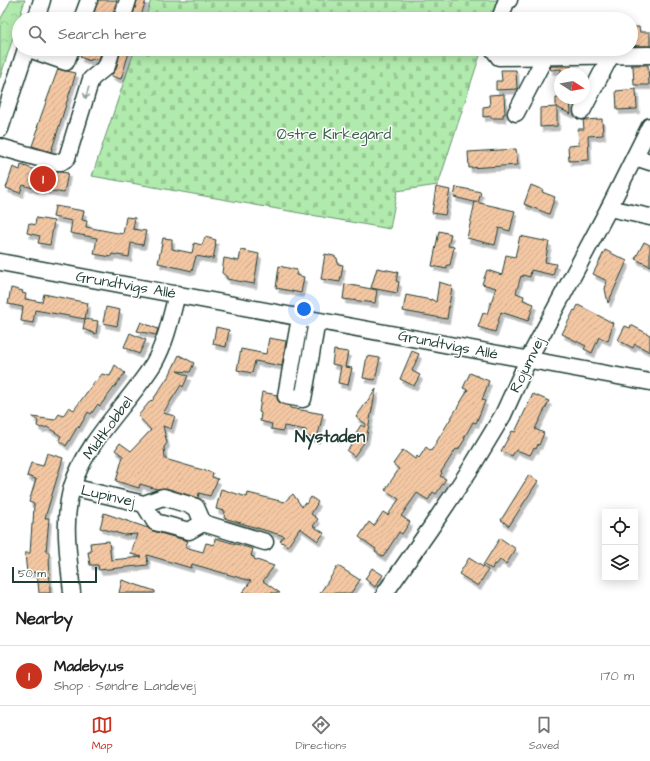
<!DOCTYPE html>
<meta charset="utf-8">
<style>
body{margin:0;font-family:"Architects Daughter",sans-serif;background:#f2f2f2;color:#222}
.controls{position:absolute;right:12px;bottom:12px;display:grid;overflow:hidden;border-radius:0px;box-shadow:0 2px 10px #0003}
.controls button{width:36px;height:36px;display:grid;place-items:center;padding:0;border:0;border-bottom:1px solid #e0e0e0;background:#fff;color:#222;font:20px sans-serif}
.compass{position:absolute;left:554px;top:68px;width:36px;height:36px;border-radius:50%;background:#fff;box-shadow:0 2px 10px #0003;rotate:101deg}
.scale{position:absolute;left:12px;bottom:10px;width:85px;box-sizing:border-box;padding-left:4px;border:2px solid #1f3d34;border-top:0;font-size:11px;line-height:14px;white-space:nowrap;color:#1f3d34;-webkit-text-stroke:3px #fff;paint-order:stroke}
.you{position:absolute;left:304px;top:309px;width:14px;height:14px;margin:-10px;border:3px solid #fff;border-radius:50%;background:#1a73e8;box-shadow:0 0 0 6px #1a73e833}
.badge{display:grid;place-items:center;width:26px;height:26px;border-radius:50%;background:#c8321e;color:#fff;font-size:13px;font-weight:700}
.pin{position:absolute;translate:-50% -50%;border:2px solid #fff;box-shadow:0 1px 4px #0006}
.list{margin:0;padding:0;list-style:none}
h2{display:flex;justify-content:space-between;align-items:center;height:52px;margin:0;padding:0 16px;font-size:17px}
h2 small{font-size:13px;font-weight:400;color:#767676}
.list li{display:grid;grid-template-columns:26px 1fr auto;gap:12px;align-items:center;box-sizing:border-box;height:60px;padding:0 16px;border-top:1px solid #e0e0e0}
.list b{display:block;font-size:15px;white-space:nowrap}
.list p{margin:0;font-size:13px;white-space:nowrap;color:#767676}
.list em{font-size:13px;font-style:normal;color:#767676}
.icon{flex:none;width:22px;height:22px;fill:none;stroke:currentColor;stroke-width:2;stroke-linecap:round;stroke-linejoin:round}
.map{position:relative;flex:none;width:650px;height:593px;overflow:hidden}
.search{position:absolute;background:#fff;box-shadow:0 2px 10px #0003;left:12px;right:12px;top:12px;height:44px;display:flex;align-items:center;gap:10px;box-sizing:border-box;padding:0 14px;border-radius:22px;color:#767676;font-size:15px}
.sheet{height:112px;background:#fff}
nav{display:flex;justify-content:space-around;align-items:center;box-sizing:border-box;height:56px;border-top:1px solid #e0e0e0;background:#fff;font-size:11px;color:#767676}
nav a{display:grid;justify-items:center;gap:2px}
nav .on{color:#c8321e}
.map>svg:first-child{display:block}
.cemetery{fill:url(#cemetery-stones);stroke:#689470}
.park{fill:url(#park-crowns);stroke:#689470}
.building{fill:url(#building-hatch);stroke:#1f3d34;filter:url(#shadow)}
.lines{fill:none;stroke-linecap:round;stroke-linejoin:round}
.minor-casing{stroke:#1f3d34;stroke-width:19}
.minor{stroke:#fff;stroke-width:16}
.oneway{stroke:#8f9e9a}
.labels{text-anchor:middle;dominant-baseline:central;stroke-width:3;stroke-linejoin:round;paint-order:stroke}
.park-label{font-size:15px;fill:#3c604c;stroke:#fff}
.street-label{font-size:15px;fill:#1f3d34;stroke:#fff}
.quarter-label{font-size:17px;font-weight:bold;fill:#1f3d34;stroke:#fff}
</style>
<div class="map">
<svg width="650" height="593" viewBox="0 0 650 593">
<defs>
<pattern id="cemetery-stones" width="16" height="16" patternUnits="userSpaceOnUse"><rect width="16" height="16" fill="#b1eaad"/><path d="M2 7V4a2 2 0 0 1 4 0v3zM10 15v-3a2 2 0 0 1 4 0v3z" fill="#98ca95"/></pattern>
<pattern id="park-crowns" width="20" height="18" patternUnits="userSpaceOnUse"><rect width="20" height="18" fill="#b1eaad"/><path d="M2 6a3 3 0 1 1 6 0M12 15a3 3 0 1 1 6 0" fill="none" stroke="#98ca95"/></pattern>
<pattern id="building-hatch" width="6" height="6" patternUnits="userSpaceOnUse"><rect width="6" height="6" fill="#f4c7a3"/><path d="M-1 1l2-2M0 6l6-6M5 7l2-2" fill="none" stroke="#d1ac8d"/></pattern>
<filter id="shadow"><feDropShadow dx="2.5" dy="4.5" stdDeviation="0" flood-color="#0004"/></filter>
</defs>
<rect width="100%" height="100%" fill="#fff"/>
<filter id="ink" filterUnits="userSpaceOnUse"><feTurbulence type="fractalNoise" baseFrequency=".025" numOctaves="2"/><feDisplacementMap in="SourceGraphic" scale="8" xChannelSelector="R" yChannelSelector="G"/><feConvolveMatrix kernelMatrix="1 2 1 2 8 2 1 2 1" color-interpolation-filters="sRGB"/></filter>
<g filter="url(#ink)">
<g class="cemetery">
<polygon points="151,0 498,0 492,19 145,19"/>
<polygon points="135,49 482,49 438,185 397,191 390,229 92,176"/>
</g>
<polygon class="park" points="11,0 25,0 0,78 0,20"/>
<g class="building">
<polygon points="98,0 117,0 111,19 92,19"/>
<polygon points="137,0 146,0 140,19 132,19"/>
<polygon points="631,27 639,27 640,32 650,32 650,46 631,46"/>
<polygon points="83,49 102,49 99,60 91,59 90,61 80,57"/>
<polygon points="121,49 130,49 121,79 111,76 116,69"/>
<polygon points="631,65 648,65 649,85 634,85 633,66 631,66"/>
<polygon points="551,66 571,66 571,74 561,74 561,69 551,70 550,69"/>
<polygon points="58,69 76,73 51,152 32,146 38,129 37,128 41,116"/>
<polygon points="501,70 516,70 517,89 496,90 496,81 502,81"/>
<polygon points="636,89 637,109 617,110 616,91"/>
<polygon points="504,94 505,114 503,114 503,118 491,118 491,116 483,117 483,107 490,106 489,95"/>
<polygon points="556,98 570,98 571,114 556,107"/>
<polygon points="557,107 557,126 540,127 540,108"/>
<polygon points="602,119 603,135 588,136 589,160 569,161 568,146 579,145 578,129 584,129 583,120"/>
<polygon points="516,149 518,165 469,168 468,152"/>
<polygon points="21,165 36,170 37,167 51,171 68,173 64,193 33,188 23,185 20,193 6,188 13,167 20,170"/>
<polygon points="531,185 543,190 542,192 555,197 549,214 524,204"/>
<polygon points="436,187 450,190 445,215 432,213"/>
<polygon points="456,187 481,192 478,203 454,197"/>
<polygon points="475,202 515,211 510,231 499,228 495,245 467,238"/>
<polygon points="55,206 84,211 82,220 87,221 86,227 123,234 126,217 135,218 133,229 146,231 143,245 131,243 129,257 112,254 111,257 94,254 97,238 70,233 72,221 53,217"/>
<polygon points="36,218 54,221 50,245 38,243 40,236 27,233 29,223 35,225"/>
<polygon points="439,231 451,234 448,246 454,247 450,265 447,265 447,269 432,266"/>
<polygon points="520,236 549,242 545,262 556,264 553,275 531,270 530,277 523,275 523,277 521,276 516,293 524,296 523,300 534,304 528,321 501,312 495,332 478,327 483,313 487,314 496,288 482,284 487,270 502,275 506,255 515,257"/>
<polygon points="205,237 216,240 215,244 216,244 213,259 196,256 192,271 158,263 163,238 172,239 172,249 192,253 194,243 202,245"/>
<polygon points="644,242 650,245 650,266 635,259"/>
<polygon points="241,250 259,254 254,284 227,279 227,277 222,273 224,258 239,261"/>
<polygon points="605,250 627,261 608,303 605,289 607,281 593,274"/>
<polygon points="325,254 334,256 337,258 338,264 343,265 340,282 321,279"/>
<polygon points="279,266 297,270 296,275 304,277 301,293 276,288"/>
<polygon points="377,268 398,272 396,281 399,282 397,293 371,288"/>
<polygon points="439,282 452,286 447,319 403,311 406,295 431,300 431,299 436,302"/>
<polygon points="345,284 377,290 375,303 343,299"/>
<polygon points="11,288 23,291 22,293 26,294 25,299 42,302 44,294 88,303 85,319 35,310 33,323 21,321 23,307 8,304"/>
<polygon points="578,305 613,323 608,341 599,337 592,353 584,349 586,346 562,334 574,310 575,311"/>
<polygon points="106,307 120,310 117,326 103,323"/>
<polygon points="85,319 98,321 96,334 83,329"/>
<polygon points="141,322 158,329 156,335 137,331"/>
<polygon points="631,325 650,335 650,352 635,344 633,348 618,340 625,326 630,328"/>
<polygon points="216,327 229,330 226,347 213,344"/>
<polygon points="130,333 146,340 139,354 124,347"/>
<polygon points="269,338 286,341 282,366 255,361 252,373 237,370 241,349 266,354"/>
<polygon points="334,350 348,352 345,367 352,368 348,385 338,383 341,366 332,364"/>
<polygon points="412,351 419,354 412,371 420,375 414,386 400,379"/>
<polygon points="179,355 194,363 190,372 177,371 188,376 183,387 181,385 163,413 175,416 171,429 163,426 167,443 164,447 165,459 213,473 212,477 218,479 210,496 199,493 198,498 166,488 157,489 140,484 139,488 116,481 123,456 115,450 120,443 131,451 151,430 138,416 151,400 152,401 170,374"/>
<polygon points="367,356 380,358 375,380 363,378"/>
<polygon points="115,365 125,373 100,406 98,404 91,414 88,412 79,428 78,426 66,446 59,440 61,436 47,427 41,428 37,426 38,421 32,417 55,420 59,414 63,416 69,407 74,410 95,381 96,382 102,374 110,376"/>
<polygon points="470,373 489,381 482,400 485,401 476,423 473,422 464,438 465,439 458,450 456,449 441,472 442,473 440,476 446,479 436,494 433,492 428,500 417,493 401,516 410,522 402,534 399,532 383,557 375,551 376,549 359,537 369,522 374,526 383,512 388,515 399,499 385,490 399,469 393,464 403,450 415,459 417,456 419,458 426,447 431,451 468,390 463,388"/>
<polygon points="376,389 366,440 354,456 347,451 359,435 356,433 361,425 364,427 366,424 356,417"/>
<polygon points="262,392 277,395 277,399 280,403 290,406 290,408 323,414 317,439 305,436 306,430 284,426 283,431 271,429 272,424 260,421 261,413 259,412"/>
<polygon points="533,394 549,401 535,429 544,433 539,445 538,444 536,449 534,448 530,455 516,450 512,456 501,451 512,431 515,432"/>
<polygon points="47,453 63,458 45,518 49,518 46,552 49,552 50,593 39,593 37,572 27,573 26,564 25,553 30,553 32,524 33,524 34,504 29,502 36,479 27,476 31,463 43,466"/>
<polygon points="529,475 538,481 509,526 501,520"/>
<polygon points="221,489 247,497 248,493 284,502 293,494 302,507 304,503 306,504 311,497 318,502 311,514 318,519 313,526 324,533 318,541 300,528 288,546 280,541 284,536 224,518 225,511 216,509"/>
<polygon points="104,513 148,528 153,531 188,541 185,547 203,552 206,543 214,545 215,538 253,549 251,556 254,557 254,559 274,566 263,581 280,593 242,593 251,581 192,564 191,568 147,555 148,565 99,570 98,565 90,565 88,552 91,552 90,543 109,541 111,560 142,557 131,554 137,534 124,535 100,528"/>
<polygon points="500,538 516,549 506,564 500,560 496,565 494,564 492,569 483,565"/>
<polygon points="469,558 488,570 478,586 459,574"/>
<polygon points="338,566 360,580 351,593 320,593"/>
<polygon points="372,568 383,575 375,587 365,579"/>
<polygon points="122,580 155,591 155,593 119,593"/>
</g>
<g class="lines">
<g class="minor-casing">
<g id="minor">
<polyline points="36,19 42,0"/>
<polyline points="82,19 89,0"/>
<polyline points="122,19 128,0"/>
<polyline points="500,19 506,2 509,0"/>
<polyline points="29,49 66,62 71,49"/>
<polyline points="493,49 499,57 650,55"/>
<polyline points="582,111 611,55"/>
<polyline points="516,113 545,57"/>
<polyline points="0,129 26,49"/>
<polyline points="0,147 53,162 61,162 67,158 91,79 107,66 112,49"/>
<polyline points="635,157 650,162"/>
<polyline points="609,208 650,217"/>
<polyline points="0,262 650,382"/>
<polyline points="300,318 286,396 303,399 317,321"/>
<polyline points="72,487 144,504 163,497 196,507 203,523 265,542"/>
<polyline points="144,504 155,522 189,531 203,523"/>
<path d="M72,593c-3,-35 -10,-71 0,-106 15,-48 56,-82 82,-124 12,-21 17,-46 23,-69"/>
<polyline points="385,593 430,529 471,468 503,415 528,360 609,208 650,126"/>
</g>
</g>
<use href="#minor" class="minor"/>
</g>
<defs><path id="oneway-shaft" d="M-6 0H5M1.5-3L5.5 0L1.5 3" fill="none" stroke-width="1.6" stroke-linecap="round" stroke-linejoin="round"/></defs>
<use class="oneway" href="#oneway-shaft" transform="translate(87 93) rotate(107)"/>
</g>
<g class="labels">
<g class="park-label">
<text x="334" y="134">Østre Kirkegård</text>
</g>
<g class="street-label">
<text transform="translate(126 285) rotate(10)">Grundtvigs Allé</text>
<text transform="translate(448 345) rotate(11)">Grundtvigs Allé</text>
<text transform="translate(527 365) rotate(-64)">Rojumvej</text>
<text transform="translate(108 428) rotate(-54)">Midtkobbel</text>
<text transform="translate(108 496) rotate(13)">Lupinvej</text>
</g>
<g class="quarter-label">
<text x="330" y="437">Nystaden</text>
</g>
</g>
</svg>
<div class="controls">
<button><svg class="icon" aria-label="locate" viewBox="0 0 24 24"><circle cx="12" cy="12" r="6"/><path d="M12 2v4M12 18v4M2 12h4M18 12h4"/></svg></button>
<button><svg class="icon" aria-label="layers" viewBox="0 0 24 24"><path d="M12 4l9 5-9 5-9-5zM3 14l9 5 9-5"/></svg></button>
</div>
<svg class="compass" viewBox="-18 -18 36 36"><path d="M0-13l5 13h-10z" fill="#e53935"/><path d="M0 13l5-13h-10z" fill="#767676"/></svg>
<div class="scale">50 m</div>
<div class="you"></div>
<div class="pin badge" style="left:43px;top:179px">1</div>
<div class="search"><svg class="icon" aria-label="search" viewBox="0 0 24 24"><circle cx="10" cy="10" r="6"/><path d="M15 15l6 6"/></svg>Search here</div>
</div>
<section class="sheet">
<h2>Nearby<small></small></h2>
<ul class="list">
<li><span class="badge">1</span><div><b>Madeby.us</b><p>Shop · Søndre Landevej</p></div><em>170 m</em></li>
</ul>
</section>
<nav>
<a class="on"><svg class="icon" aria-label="map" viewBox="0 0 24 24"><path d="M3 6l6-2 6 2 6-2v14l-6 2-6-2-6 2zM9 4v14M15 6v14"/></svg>Map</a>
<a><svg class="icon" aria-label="directions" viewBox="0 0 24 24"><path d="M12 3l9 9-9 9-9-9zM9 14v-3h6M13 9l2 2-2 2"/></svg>Directions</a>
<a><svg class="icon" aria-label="saved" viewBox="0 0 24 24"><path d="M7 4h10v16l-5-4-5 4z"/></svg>Saved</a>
</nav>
